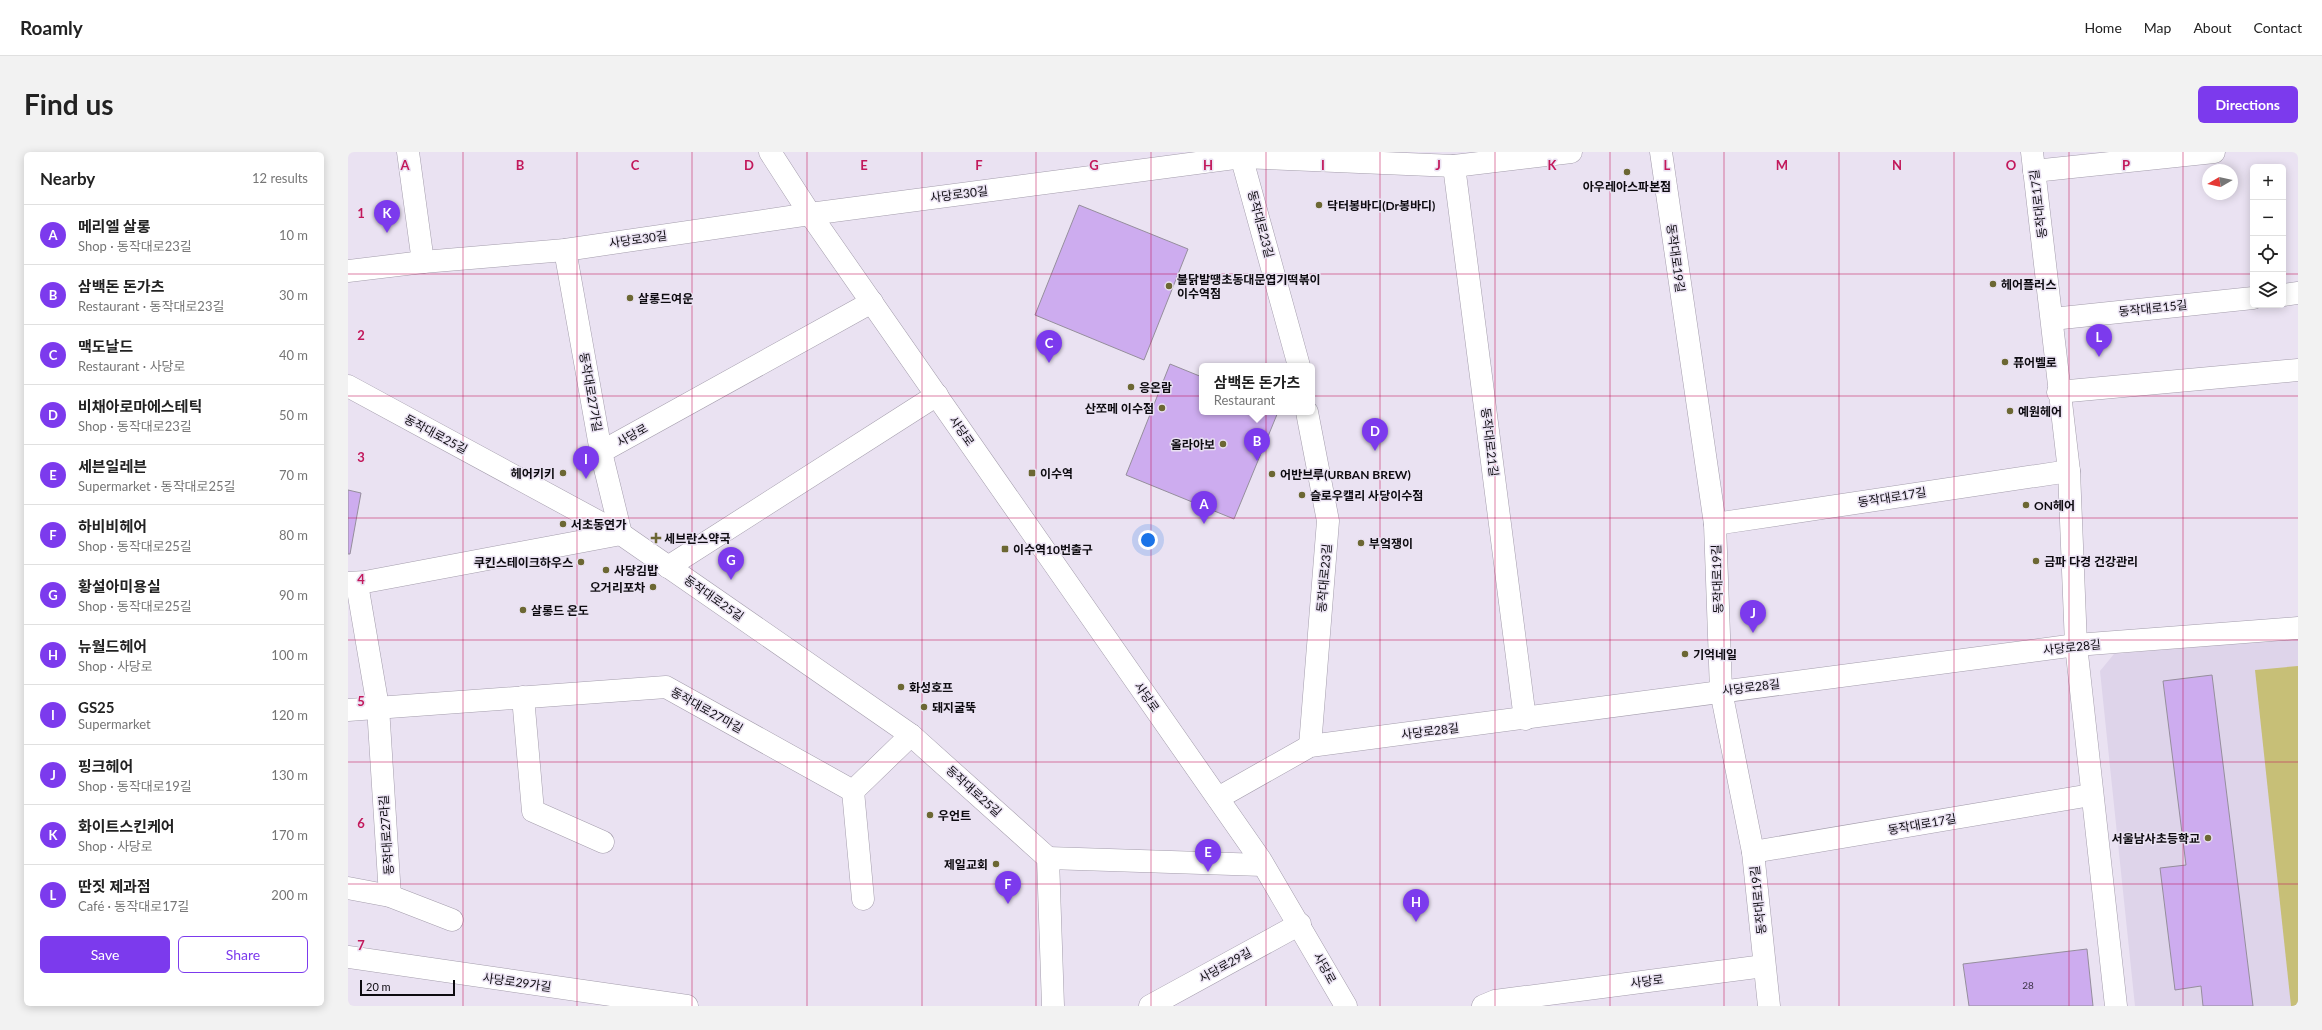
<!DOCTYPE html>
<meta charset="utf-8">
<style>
body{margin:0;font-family:Lato,"Noto Sans KR",sans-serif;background:#f2f2f2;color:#222}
.controls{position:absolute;right:12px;top:12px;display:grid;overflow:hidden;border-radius:6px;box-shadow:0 2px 10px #0003}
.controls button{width:36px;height:36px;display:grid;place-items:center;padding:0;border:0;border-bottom:1px solid #e0e0e0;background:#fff;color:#222;font:20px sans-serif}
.compass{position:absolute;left:1854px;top:12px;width:36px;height:36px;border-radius:50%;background:#fff;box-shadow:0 2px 10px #0003;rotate:261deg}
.scale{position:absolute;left:12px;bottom:10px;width:95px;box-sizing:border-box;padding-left:4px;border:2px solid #0d0b10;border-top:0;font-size:11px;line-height:14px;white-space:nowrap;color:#0d0b10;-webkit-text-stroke:3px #eae2f2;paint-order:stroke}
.you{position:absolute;left:800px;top:388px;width:14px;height:14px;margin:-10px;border:3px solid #fff;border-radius:50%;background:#1a73e8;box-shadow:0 0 0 6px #1a73e833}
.badge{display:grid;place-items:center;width:26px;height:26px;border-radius:50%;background:#7c3aed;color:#fff;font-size:13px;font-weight:700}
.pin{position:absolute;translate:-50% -33px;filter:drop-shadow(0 1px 2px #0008)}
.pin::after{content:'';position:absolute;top:21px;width:14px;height:12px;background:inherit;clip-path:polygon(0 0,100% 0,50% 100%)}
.popup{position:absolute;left:851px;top:211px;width:116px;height:52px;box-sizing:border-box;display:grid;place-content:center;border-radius:6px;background:#fff;filter:drop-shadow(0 1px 3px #0005);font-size:13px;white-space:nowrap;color:#767676}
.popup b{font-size:15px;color:#222}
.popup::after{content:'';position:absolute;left:50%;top:100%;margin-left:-8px;border:8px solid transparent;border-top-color:#fff}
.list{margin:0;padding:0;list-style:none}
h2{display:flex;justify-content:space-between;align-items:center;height:52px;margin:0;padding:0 16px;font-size:17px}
h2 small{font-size:13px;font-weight:400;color:#767676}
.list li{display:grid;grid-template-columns:26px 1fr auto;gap:12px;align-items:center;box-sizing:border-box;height:60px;padding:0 16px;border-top:1px solid #e0e0e0}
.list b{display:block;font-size:15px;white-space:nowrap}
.list p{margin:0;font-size:13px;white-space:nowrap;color:#767676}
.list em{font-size:13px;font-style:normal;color:#767676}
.actions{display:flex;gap:8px;padding:12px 16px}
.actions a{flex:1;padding:9px 0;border:1px solid #7c3aed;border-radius:6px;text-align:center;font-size:14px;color:#7c3aed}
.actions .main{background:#7c3aed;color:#fff}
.icon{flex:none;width:22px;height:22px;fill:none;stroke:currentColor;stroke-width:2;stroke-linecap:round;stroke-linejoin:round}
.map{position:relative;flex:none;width:1950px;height:854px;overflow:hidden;border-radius:6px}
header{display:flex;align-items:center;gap:24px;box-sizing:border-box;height:56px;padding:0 20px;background:#fff;border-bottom:1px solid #e0e0e0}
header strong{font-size:19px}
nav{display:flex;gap:22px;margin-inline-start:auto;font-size:14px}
.intro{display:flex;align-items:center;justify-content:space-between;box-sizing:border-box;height:96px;padding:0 24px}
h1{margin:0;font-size:28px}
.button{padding:10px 18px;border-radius:6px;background:#7c3aed;color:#fff;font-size:14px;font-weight:700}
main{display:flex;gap:24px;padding:0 24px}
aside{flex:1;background:#fff;border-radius:6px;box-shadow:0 2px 10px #0003}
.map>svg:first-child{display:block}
.built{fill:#ded4ea}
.green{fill:#c7bf77}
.building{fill:#cdacef;stroke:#958e9c}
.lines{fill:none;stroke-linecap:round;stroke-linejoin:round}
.minor-casing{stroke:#a49dac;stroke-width:23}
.major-casing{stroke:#a49dac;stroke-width:23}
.minor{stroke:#fff;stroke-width:22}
.major{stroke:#fff;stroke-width:22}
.grid{fill:none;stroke:#c2185b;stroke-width:1;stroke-opacity:0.55}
.poi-dot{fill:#6c6733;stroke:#eae2f2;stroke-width:1.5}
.labels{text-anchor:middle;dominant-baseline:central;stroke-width:3;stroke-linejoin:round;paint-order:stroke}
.number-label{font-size:10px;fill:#3d3348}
.poi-label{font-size:12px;font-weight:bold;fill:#0d0b10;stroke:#eae2f2;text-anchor:start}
.street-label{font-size:12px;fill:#0d0b10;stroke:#eae2f2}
.grid-label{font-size:13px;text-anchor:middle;font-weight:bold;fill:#c2185b;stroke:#eae2f2;stroke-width:3;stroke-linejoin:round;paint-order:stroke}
</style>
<header>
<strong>Roamly</strong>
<nav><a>Home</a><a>Map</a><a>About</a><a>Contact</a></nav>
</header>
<div class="intro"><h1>Find us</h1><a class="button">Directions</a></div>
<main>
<aside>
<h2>Nearby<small>12 results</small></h2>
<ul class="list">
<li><span class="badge">A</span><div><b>메리엘 살롱</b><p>Shop · 동작대로23길</p></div><em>10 m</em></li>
<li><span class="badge">B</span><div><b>삼백돈 돈가츠</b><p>Restaurant · 동작대로23길</p></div><em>30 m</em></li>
<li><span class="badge">C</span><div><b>맥도날드</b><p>Restaurant · 사당로</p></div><em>40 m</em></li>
<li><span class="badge">D</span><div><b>비채아로마에스테틱</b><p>Shop · 동작대로23길</p></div><em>50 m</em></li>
<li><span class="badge">E</span><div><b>세븐일레븐</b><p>Supermarket · 동작대로25길</p></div><em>70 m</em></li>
<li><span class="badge">F</span><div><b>하비비헤어</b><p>Shop · 동작대로25길</p></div><em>80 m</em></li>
<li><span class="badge">G</span><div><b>황설아미용실</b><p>Shop · 동작대로25길</p></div><em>90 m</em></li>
<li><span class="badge">H</span><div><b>뉴월드헤어</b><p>Shop · 사당로</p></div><em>100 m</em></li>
<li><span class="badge">I</span><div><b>GS25</b><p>Supermarket</p></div><em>120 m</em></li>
<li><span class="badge">J</span><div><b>핑크헤어</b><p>Shop · 동작대로19길</p></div><em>130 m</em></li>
<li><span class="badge">K</span><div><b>화이트스킨케어</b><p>Shop · 사당로</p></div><em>170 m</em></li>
<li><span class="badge">L</span><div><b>딴짓 제과점</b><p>Café · 동작대로17길</p></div><em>200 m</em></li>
</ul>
<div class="actions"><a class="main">Save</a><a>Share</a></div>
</aside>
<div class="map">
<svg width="1950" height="854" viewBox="0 0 1950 854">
<rect width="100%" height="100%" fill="#eae2f2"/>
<polygon class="built" points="1950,486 1950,854 1787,854 1752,519 1766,502"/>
<polygon class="green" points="1950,514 1950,854 1943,854 1907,518"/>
<g class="building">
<polygon points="731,53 840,97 796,208 687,163"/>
<polygon points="822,212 854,225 854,260 930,260 886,367 778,323"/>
<polygon points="0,338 13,341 2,402 0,402"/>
<polygon points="1864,523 1905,854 1855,854 1853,834 1827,838 1812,716 1838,713 1815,529"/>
<polygon points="1739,797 1745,854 1621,854 1615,812"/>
</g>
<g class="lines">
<g class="minor-casing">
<g id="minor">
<polyline points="60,0 75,110"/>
<polyline points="892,0 951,214"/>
<polyline points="1313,0 1367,372 1373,539 1405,700 1421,854"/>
<polyline points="1684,0 1721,319 1728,493 1768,854"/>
<polyline points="1106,14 1177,567"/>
<polyline points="1686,19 1866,0"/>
<polyline points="0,119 75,110 217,98 462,62 894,5 1106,14 1223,0"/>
<polyline points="1935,143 1950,141"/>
<polyline points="1704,167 1905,146"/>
<polyline points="0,234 273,382 563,583 700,706 705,854"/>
<polyline points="1710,240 1950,218"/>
<polyline points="959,260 980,369 962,594"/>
<polyline points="253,300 524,150"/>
<polyline points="1367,372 1721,319"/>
<polyline points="320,415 589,243"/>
<polyline points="0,431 17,430 273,382 253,300 217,98"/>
<polyline points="9,432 30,555 42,744"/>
<polyline points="175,545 185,659 255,690"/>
<polyline points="0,558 318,535 505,639 563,583"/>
<polyline points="505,639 515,747"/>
<polyline points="870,646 962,594 1728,493 1950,476"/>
<polyline points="1405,700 1743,643"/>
<polyline points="700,706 915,713"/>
<polyline points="0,736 42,744 104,768"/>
<polyline points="0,805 339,854"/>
<polyline points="802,854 952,772"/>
<polyline points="1135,854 1147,849 1416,814"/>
</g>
</g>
<g class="major-casing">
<polyline id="major" points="422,0 462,62 912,707 998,854"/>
</g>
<use href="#minor" class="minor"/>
<use href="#major" class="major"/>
</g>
<path class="grid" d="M115,0v854M229,0v854M344,0v854M459,0v854M574,0v854M688,0v854M803,0v854M918,0v854M1032,0v854M1147,0v854M1262,0v854M1376,0v854M1491,0v854M1606,0v854M1721,0v854M1835,0v854M0,122h1905M1935,122h15M0,244h1950M0,366h1950M0,488h1950M0,610h1950M0,732h1950"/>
<g class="poi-dot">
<circle cx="1279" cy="20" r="4"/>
<circle cx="971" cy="53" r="4"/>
<circle cx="1645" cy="132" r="4"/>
<circle cx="821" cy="134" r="4"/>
<circle cx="282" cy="146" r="4"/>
<circle cx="1657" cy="210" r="4"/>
<circle cx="783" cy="235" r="4"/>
<circle cx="814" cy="256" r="4"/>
<circle cx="1662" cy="259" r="4"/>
<circle cx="875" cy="292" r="4"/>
<circle cx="215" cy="321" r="4"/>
<rect x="680" y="317" width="8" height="8" rx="2"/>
<circle cx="924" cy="322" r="4"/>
<circle cx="954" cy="343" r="4"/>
<circle cx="1678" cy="353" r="4"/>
<circle cx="215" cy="372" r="4"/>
<path d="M306 380h4v4h4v4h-4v4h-4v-4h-4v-4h4z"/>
<circle cx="1013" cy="391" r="4"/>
<rect x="653" y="393" width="8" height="8" rx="2"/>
<circle cx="1688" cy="409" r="4"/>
<circle cx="233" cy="410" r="4"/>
<circle cx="258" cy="418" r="4"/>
<circle cx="305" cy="435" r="4"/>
<circle cx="175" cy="458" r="4"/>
<circle cx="1337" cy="502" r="4"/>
<circle cx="553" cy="535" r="4"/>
<circle cx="576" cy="555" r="4"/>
<circle cx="582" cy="663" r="4"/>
<circle cx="1860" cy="686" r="4"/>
<circle cx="648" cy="712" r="4"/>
</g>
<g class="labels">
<g class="number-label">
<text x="1680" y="833">28</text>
</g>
<g class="poi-label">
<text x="1279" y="34" text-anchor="middle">아우레아스파본점</text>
<text x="979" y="53">닥터봉바디(Dr봉바디)</text>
<text x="829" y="127">불닭발땡초동대문엽기떡볶이<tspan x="829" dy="14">이수역점</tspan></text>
<text x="1653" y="132">헤어플러스</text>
<text x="290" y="146">살롱드여운</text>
<text x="1665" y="210">퓨어벨로</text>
<text x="791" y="235">응온람</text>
<text x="806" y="256" text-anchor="end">산쪼메 이수점</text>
<text x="1670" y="259">예원헤어</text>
<text x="867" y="292" text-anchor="end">올라아보</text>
<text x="207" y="321" text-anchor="end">헤어키키</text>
<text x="692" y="321">이수역</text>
<text x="932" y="322">어반브루(URBAN BREW)</text>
<text x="962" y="343">슬로우캘리 사당이수점</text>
<text x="1686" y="353">ON헤어</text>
<text x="223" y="372">서초동연가</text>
<text x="316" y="386">세브란스약국</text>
<text x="1021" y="391">부엌쟁이</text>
<text x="665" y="397">이수역10번출구</text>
<text x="1696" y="409">금파 다경 건강관리</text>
<text x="225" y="410" text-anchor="end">쿠킨스테이크하우스</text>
<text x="266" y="418">사당김밥</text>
<text x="297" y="435" text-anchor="end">오거리포차</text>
<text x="183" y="458">살롱드 온도</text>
<text x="1345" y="502">기억네일</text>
<text x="561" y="535">화성호프</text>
<text x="584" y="555">돼지굴뚝</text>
<text x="590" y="663">우언트</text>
<text x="1852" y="686" text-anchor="end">서울남사초등학교</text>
<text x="640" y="712" text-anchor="end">제일교회</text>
</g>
<g class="street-label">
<text transform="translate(611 42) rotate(-7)">사당로30길</text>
<text transform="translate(1690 52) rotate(-97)">동작대로17길</text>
<text transform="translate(913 72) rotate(75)">동작대로23길</text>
<text transform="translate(290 87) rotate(-8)">사당로30길</text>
<text transform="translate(1328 106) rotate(82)">동작대로19길</text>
<text transform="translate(1805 156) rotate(-6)">동작대로15길</text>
<text transform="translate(243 240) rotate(80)">동작대로27가길</text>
<text transform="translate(614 279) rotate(55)">사당로</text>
<text transform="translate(88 282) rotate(28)">동작대로25길</text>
<text transform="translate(284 283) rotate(-29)">사당로</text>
<text transform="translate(1142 290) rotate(83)">동작대로21길</text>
<text transform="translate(1544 345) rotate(-9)">동작대로17길</text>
<text transform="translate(976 426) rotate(-85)">동작대로23길</text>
<text transform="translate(1369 427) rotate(-92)">동작대로19길</text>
<text transform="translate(366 446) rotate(35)">동작대로25길</text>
<text transform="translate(1724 495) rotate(-6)">사당로28길</text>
<text transform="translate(1403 535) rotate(-7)">사당로28길</text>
<text transform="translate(799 545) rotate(55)">사당로</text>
<text transform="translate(359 558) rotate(29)">동작대로27마길</text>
<text transform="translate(1082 579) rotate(-7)">사당로28길</text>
<text transform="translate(626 639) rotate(42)">동작대로25길</text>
<text transform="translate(1574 672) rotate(-10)">동작대로17길</text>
<text transform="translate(38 683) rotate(-94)">동작대로27라길</text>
<text transform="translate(1410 748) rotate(-96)">동작대로19길</text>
<text transform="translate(877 813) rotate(-29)">사당로29길</text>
<text transform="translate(977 816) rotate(61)">사당로</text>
<text transform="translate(1299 829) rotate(-7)">사당로</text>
<text transform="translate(169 830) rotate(8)">사당로29가길</text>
</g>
</g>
<g class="grid-label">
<text x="57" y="18">A</text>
<text x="172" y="18">B</text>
<text x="287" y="18">C</text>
<text x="401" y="18">D</text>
<text x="516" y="18">E</text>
<text x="631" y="18">F</text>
<text x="746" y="18">G</text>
<text x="860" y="18">H</text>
<text x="975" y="18">I</text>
<text x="1090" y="18">J</text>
<text x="1204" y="18">K</text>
<text x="1319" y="18">L</text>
<text x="1434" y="18">M</text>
<text x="1549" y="18">N</text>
<text x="1663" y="18">O</text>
<text x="1778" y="18">P</text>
<text x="13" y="66">1</text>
<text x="13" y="188">2</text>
<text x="13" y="310">3</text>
<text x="13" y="432">4</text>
<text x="13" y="554">5</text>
<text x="13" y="676">6</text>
<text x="13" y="798">7</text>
</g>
</svg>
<div class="controls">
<button>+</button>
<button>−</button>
<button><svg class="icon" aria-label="locate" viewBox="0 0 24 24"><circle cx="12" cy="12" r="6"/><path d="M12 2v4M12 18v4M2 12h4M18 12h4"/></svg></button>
<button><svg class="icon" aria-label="layers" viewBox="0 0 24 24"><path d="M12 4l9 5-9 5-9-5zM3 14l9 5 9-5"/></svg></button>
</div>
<svg class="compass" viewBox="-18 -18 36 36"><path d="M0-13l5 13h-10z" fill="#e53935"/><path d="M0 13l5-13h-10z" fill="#767676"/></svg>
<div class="scale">20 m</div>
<div class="you"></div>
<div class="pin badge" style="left:856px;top:372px">A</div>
<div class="pin badge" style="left:909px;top:309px">B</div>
<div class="popup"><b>삼백돈 돈가츠</b>Restaurant</div>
<div class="pin badge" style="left:701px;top:211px">C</div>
<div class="pin badge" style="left:1027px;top:299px">D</div>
<div class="pin badge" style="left:860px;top:720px">E</div>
<div class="pin badge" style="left:660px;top:752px">F</div>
<div class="pin badge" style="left:383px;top:428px">G</div>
<div class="pin badge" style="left:1068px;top:770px">H</div>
<div class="pin badge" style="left:238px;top:327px">I</div>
<div class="pin badge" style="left:1405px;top:481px">J</div>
<div class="pin badge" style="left:39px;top:81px">K</div>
<div class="pin badge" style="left:1751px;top:205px">L</div>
</div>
</main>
